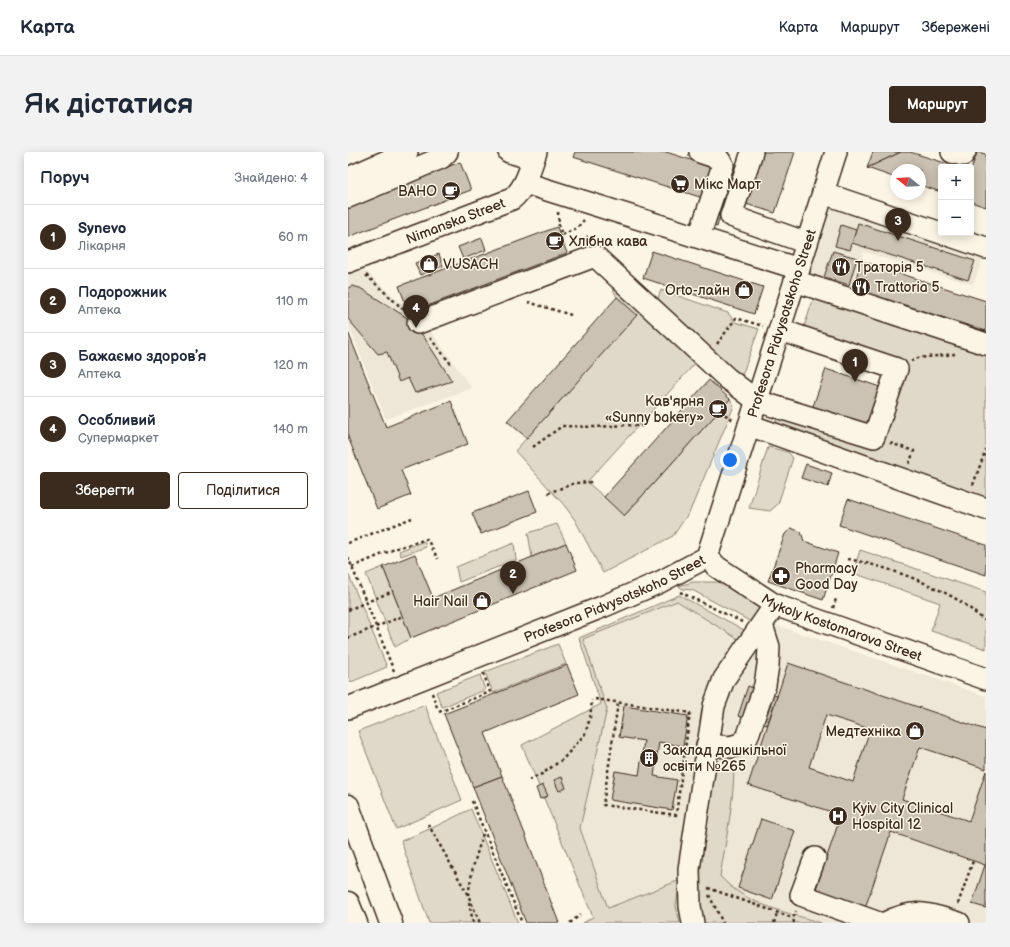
<!DOCTYPE html>
<html lang="uk">
<meta charset="utf-8">
<style>
body{margin:0;font-family:"Balsamiq Sans",sans-serif;background:#f2f2f3;color:#1f2937}
.controls{position:absolute;right:12px;top:12px;display:grid;overflow:hidden;border-radius:4px;box-shadow:0 2px 10px #0003}
.controls button{width:36px;height:36px;display:grid;place-items:center;padding:0;border:0;border-bottom:1px solid #e0e1e3;background:#fff;color:#1f2937;font:20px sans-serif}
.compass{position:absolute;left:542px;top:12px;width:36px;height:36px;border-radius:50%;background:#fff;box-shadow:0 2px 10px #0003;rotate:288deg}
.you{position:absolute;left:382px;top:308px;width:14px;height:14px;margin:-10px;border:3px solid #fff;border-radius:50%;background:#1a73e8;box-shadow:0 0 0 6px #1a73e833}
.badge{display:grid;place-items:center;width:26px;height:26px;border-radius:50%;background:#3b2a1e;color:#fff;font-size:13px;font-weight:700}
.pin{position:absolute;translate:-50% -33px;filter:drop-shadow(0 1px 2px #0008)}
.pin::after{content:'';position:absolute;top:21px;width:14px;height:12px;background:inherit;clip-path:polygon(0 0,100% 0,50% 100%)}
.list{margin:0;padding:0;list-style:none}
h2{display:flex;justify-content:space-between;align-items:center;height:52px;margin:0;padding:0 16px;font-size:17px}
h2 small{font-size:13px;font-weight:400;color:#747a83}
.list li{display:grid;grid-template-columns:26px 1fr auto;gap:12px;align-items:center;box-sizing:border-box;height:64px;padding:0 16px;border-top:1px solid #e0e1e3}
.list b{display:block;font-size:15px;white-space:nowrap}
.list p{margin:0;font-size:13px;white-space:nowrap;color:#747a83}
.list em{font-size:13px;font-style:normal;color:#747a83}
.actions{display:flex;gap:8px;padding:12px 16px}
.actions a{flex:1;padding:9px 0;border:1px solid #3b2a1e;border-radius:4px;text-align:center;font-size:14px;color:#3b2a1e}
.actions .main{background:#3b2a1e;color:#fff}
.map{position:relative;flex:none;width:638px;height:771px;overflow:hidden;border-radius:4px}
header{display:flex;align-items:center;gap:24px;box-sizing:border-box;height:56px;padding:0 20px;background:#fff;border-bottom:1px solid #e0e1e3}
header strong{font-size:19px}
nav{display:flex;gap:22px;margin-inline-start:auto;font-size:14px}
.intro{display:flex;align-items:center;justify-content:space-between;box-sizing:border-box;height:96px;padding:0 24px}
h1{margin:0;font-size:28px}
.button{padding:10px 18px;border-radius:4px;background:#3b2a1e;color:#fff;font-size:14px;font-weight:700}
main{display:flex;gap:24px;padding:0 24px}
aside{flex:1;background:#fff;border-radius:4px;box-shadow:0 2px 10px #0003}
.map>svg:first-child{display:block}
.built{fill:#eee6d6}
.green{fill:#e0d8c8;stroke:#8e8173}
.building{fill:#ccc2b3;stroke:#3b2a1e;fill-rule:evenodd}
.lines{fill:none;stroke-linecap:round;stroke-linejoin:round}
.minor-casing{stroke:#3b2a1e;stroke-width:24}
.highway-casing{stroke:#3b2a1e;stroke-width:25}
.path{stroke:#3b2a1e;stroke-width:2.5;stroke-dasharray:3 3;stroke-linecap:butt}
.minor{stroke:#fcf5e5;stroke-width:21}
.highway{stroke:#fcf5e5;stroke-width:22}
.labels{text-anchor:middle;dominant-baseline:central;stroke-width:3;stroke-linejoin:round;paint-order:stroke}
.poi-label{font-size:14px;fill:#3b2a1e;stroke:#fcf5e5;text-anchor:start}
.street-label{font-size:14px;fill:#3b2a1e;stroke:#fcf5e5}
</style>
<header>
<strong>Карта</strong>
<nav><a>Карта</a><a>Маршрут</a><a>Збережені</a></nav>
</header>
<div class="intro"><h1>Як дістатися</h1><a class="button">Маршрут</a></div>
<main>
<aside>
<h2>Поруч<small>Знайдено: 4</small></h2>
<ul class="list">
<li><span class="badge">1</span><div><b>Synevo</b><p>Лікарня</p></div><em>60 m</em></li>
<li><span class="badge">2</span><div><b>Подорожник</b><p>Аптека</p></div><em>110 m</em></li>
<li><span class="badge">3</span><div><b>Бажаємо здоровʼя</b><p>Аптека</p></div><em>120 m</em></li>
<li><span class="badge">4</span><div><b>Особливий</b><p>Супермаркет</p></div><em>140 m</em></li>
</ul>
<div class="actions"><a class="main">Зберегти</a><a>Поділитися</a></div>
</aside>
<div class="map">
<svg width="638" height="771" viewBox="0 0 638 771">
<rect width="100%" height="100%" fill="#fcf5e5"/>
<filter id="ink" filterUnits="userSpaceOnUse"><feTurbulence type="fractalNoise" baseFrequency=".025" numOctaves="2"/><feDisplacementMap in="SourceGraphic" scale="8" xChannelSelector="R" yChannelSelector="G"/><feConvolveMatrix kernelMatrix="1 2 1 2 8 2 1 2 1" color-interpolation-filters="sRGB"/></filter>
<g filter="url(#ink)">
<g class="built">
<polygon points="488,56 635,106 625,133 515,100 502,140 458,125 480,59"/>
<polygon points="13,115 78,173 124,236 38,267 0,172 0,120"/>
<polygon points="329,449 393,489 410,467 638,544 638,771 235,771 260,756 232,675 259,557 235,487"/>
</g>
<g class="green">
<polygon points="264,136 275,137 352,206 239,330 277,363 382,247 386,254 342,359 325,384 255,421 227,368 216,353 167,299 288,163 269,145"/>
<polygon points="313,138 380,161 387,170 411,177 392,229 307,154"/>
<polygon points="467,142 638,198 638,352 426,278 430,260 530,291 555,214 454,181"/>
<polygon points="420,295 440,300 445,306 430,352 422,359 401,356"/>
<polygon points="209,372 218,391 184,405 180,381"/>
<polygon points="76,389 78,395 53,404 51,399"/>
<polygon points="166,391 168,408 111,430 108,415"/>
<polygon points="512,398 638,440 638,497 583,479 592,451 505,421"/>
<polygon points="35,415 63,486 47,495 18,422"/>
<polygon points="0,421 39,515 3,530 0,524"/>
<polygon points="345,430 378,430 420,457 409,473 344,438 335,437 330,434"/>
<polygon points="331,443 400,480 393,489 329,449 235,487 259,557 232,676 260,756 332,728 328,754 332,771 235,771 245,765 174,593 253,552 231,486"/>
<polygon points="210,492 218,512 145,541 137,520"/>
<polygon points="132,523 137,538 94,555 88,540"/>
<polygon points="77,553 114,648 48,677 10,579"/>
<path d="M368,613h18c0,37 -8,75 -14,111 25,29 67,36 101,47h-120l-7,-16z"/>
<polygon points="123,657 170,771 81,771 53,689 84,676"/>
</g>
<g class="building">
<polygon points="227,0 318,0 368,16 358,47 225,5"/>
<polygon points="415,0 447,0 427,61 398,52"/>
<polygon points="525,0 553,0 519,16"/>
<polygon points="553,0 562,0 610,15 593,15 593,40 572,33 572,18 548,18 548,26 519,16"/>
<polygon points="629,0 638,2 638,55 623,50 623,18"/>
<polygon points="112,10 123,38 0,85 0,53"/>
<polygon points="362,61 372,64 369,75 359,72"/>
<polygon points="510,71 627,109 620,128 504,91"/>
<polygon points="493,73 508,78 502,98 487,94"/>
<polygon points="209,75 219,101 61,161 51,134"/>
<polygon points="134,86 138,98 115,107 110,95"/>
<polygon points="304,99 415,135 406,162 295,126"/>
<polygon points="485,99 509,106 501,133 476,125"/>
<polygon points="91,102 95,114 72,123 67,111"/>
<polygon points="513,109 638,149 638,179 505,137"/>
<polygon points="4,134 12,136 58,165 76,185 104,229 67,241 60,226 51,230 39,200 30,202 0,167 0,136"/>
<polygon points="269,145 289,163 179,286 159,269"/>
<polygon points="0,180 38,275 103,249 120,292 53,318 63,343 29,357 0,285"/>
<polygon points="478,217 535,236 522,276 464,257"/>
<polygon points="361,228 382,247 276,364 256,345"/>
<polygon points="458,312 484,321 480,335 453,326"/>
<polygon points="181,339 189,360 133,382 124,361"/>
<polygon points="500,347 638,393 638,423 491,373"/>
<polygon points="443,376 453,380 456,389 490,401 475,448 420,429 437,382"/>
<polygon points="218,391 229,418 63,486 35,415 67,402 85,446"/>
<path d="M440,511l198,67v39l-66,-22 -18,52 67,22 17,-50v137l-14,-4 13,-39 -94,-33 -27,79 -50,-16 27,-80 -93,-30zM478,563l44,14 -17,53 -44,-15z"/>
<polygon points="219,513 231,542 137,581 154,624 125,635 96,562"/>
<polygon points="400,534 429,544 419,573 390,564"/>
<polygon points="276,554 340,564 335,594 311,590 306,624 329,628 324,658 262,648 267,619 291,623 296,589 271,585"/>
<polygon points="154,624 184,700 211,771 178,771 125,635"/>
<polygon points="214,625 218,636 211,639 206,628"/>
<polygon points="195,633 200,644 192,647 188,636"/>
<polygon points="413,667 447,679 424,748 390,736"/>
</g>
<g class="lines">
<g class="minor-casing">
<g id="minor">
<polyline points="161,0 185,7"/>
<polyline points="404,0 383,64 459,91"/>
<polyline points="604,0 615,3 617,0"/>
<polyline points="0,26 59,0"/>
<polyline points="177,31 451,117"/>
<polyline points="475,41 593,81"/>
<polyline points="0,45 93,6 99,0"/>
<polyline points="594,81 638,96"/>
<polyline points="351,85 375,13 370,6 352,0"/>
<path id="s1" d="M0,110l164,-63c14,-12 18,-30 24,-47"/>
<polyline points="447,129 638,192"/>
<polyline points="70,171 247,104 379,226 409,249 526,285 549,217 432,178"/>
<polyline points="401,273 638,357"/>
<path id="s2" d="M359,405l10,10 58,38 211,74"/>
<path id="s3" d="M0,556l254,-101 58,-25 47,-25 129,-405"/>
<polyline points="359,593 383,595 392,592 399,586 417,533 420,513 421,495 414,473"/>
<polyline points="467,706 453,743 531,771"/>
<polyline points="345,771 342,754 341,717 366,554 376,527 427,453"/>
<path d="M537,771c31,-16 43,-9 74,0"/>
</g>
</g>
<g class="highway-casing">
<g id="highway">
<polyline points="0,654 43,771"/>
<polyline points="0,751 8,771"/>
</g>
</g>
<g class="path">
<polyline points="210,60 211,74 214,83 229,76 236,68"/>
<polyline points="18,123 57,159"/>
<polyline points="180,150 223,163"/>
<polyline points="82,186 103,212"/>
<polyline points="369,192 388,166 415,174"/>
<polyline points="563,209 570,206 607,202"/>
<polyline points="372,259 385,268"/>
<polyline points="542,291 566,299 561,312"/>
<polyline points="185,295 214,274 248,275 279,273 295,274"/>
<polyline points="625,333 638,297"/>
<polyline points="200,341 227,331 244,330"/>
<polyline points="0,391 64,366"/>
<polyline points="0,405 46,519"/>
<path d="M500,407c37,7 81,23 113,43 9,5 16,14 25,19"/>
<polyline points="4,415 49,396 79,387 90,407"/>
<polyline points="332,440 394,470"/>
<polyline points="485,456 488,447"/>
<polyline points="0,458 45,439"/>
<polyline points="0,486 55,464"/>
<polyline points="84,541 90,558"/>
<polyline points="247,547 342,561 328,663 255,653 270,551"/>
<polyline points="91,560 142,540 135,520"/>
<polyline points="181,628 194,622 215,607 237,582 242,566 244,548"/>
<polyline points="124,649 174,771"/>
<polyline points="80,672 120,743 132,771"/>
<polyline points="360,736 445,766"/>
<polyline points="120,743 125,715 136,678"/>
<polyline points="361,743 375,771"/>
<polyline points="121,750 125,771"/>
<polyline points="610,752 625,709"/>
<polyline points="222,771 232,763"/>
<polyline points="426,771 429,761"/>
<polyline points="446,771 445,766 448,759"/>
</g>
<use href="#minor" class="minor"/>
<use href="#highway" class="highway"/>
</g>
</g>
<defs>
<g id="supermarket-disc" transform="scale(1)"><circle r="9.5" fill="#3b2a1e" stroke="#fcf5e5"/><path d="M-6-5.5h2.5l.6 2H6L4.5 2H-2.5L-4.4-4H-6ZM-1.5 3.2a1.3 1.3 0 1 0 .1 0ZM3 3.2a1.3 1.3 0 1 0 .1 0Z" fill="#fff"/></g>
<g id="cafe-disc" transform="scale(1)"><circle r="9.5" fill="#3b2a1e" stroke="#fcf5e5"/><path d="M-5.5-4.5H6V0H3Q3 3.5 0 3.5H-2.5Q-5.5 3.5-5.5 0ZM3-3.2v2h1.7v-2ZM-6 4.5H4V6H-6Z" fill="#fff"/></g>
<g id="shop-disc" transform="scale(1)"><circle r="9.5" fill="#3b2a1e" stroke="#fcf5e5"/><path d="M-5-2.5h2.3a2.7 3.5 0 0 1 5.4 0H5L5.5 6h-11ZM-1.5-2.5h3a1.5 2.3 0 0 0-3 0Z" fill="#fff"/></g>
<g id="restaurant-disc" transform="scale(1)"><circle r="9.5" fill="#3b2a1e" stroke="#fcf5e5"/><path d="M-5-6h1v4h1v-4h1v4h1v-4h1v5L-1.5 .5V6h-2V.5L-5-1ZM5-6V6H3V1.5H1.5Q1.5-4 5-6Z" fill="#fff"/></g>
<g id="pharmacy-disc" transform="scale(1)"><circle r="9.5" fill="#3b2a1e" stroke="#fcf5e5"/><path d="M-2-6h4v4h4v4h-4v4h-4v-4h-4v-4h4Z" fill="#fff"/></g>
<g id="building-disc" transform="scale(1)"><circle r="9.5" fill="#3b2a1e" stroke="#fcf5e5"/><path d="M-4-6H4V6H1V3H-1V6H-4ZM-2.5-4.3h1.7v1.8h-1.7ZM.8-4.3h1.7v1.8H.8ZM-2.5-1h1.7V.8h-1.7ZM.8-1h1.7V.8H.8Z" fill="#fff"/></g>
<g id="hospital-disc" transform="scale(1)"><circle r="9.5" fill="#3b2a1e" stroke="#fcf5e5"/><path d="M-5-5h3v3.5h4V-5h3V5h-3V1.5h-4V5h-3Z" fill="#fff"/></g>
</defs>
<g fill-rule="evenodd">
<use href="#supermarket-disc" x="332" y="32"/>
<use href="#cafe-disc" x="103" y="39"/>
<use href="#cafe-disc" x="207" y="89"/>
<use href="#shop-disc" x="81" y="112"/>
<use href="#restaurant-disc" x="493" y="115"/>
<use href="#restaurant-disc" x="513" y="135"/>
<use href="#shop-disc" x="396" y="138"/>
<use href="#cafe-disc" x="370" y="257"/>
<use href="#pharmacy-disc" x="433" y="424"/>
<use href="#shop-disc" x="134" y="449"/>
<use href="#shop-disc" x="567" y="579"/>
<use href="#building-disc" x="301" y="606"/>
<use href="#hospital-disc" x="490" y="664"/>
</g>
<g class="labels">
<g class="poi-label">
<text x="346" y="32">Мікс Март</text>
<text x="89" y="39" text-anchor="end">BAHO</text>
<text x="221" y="89">Хлібна кава</text>
<text x="95" y="112">VUSACH</text>
<text x="507" y="115">Траторія 5</text>
<text x="527" y="135">Trattoria 5</text>
<text x="382" y="138" text-anchor="end">Orto-лайн</text>
<text x="356" y="249" text-anchor="end">Кав'ярня<tspan x="356" dy="16">«Sunny bakery»</tspan></text>
<text x="447" y="416">Pharmacy<tspan x="447" dy="16">Good Day</tspan></text>
<text x="120" y="449" text-anchor="end">Hair Nail</text>
<text x="553" y="579" text-anchor="end">Медтехніка</text>
<text x="315" y="598">Заклад дошкільної<tspan x="315" dy="16">освіти №265</tspan></text>
<text x="504" y="656">Kyiv City Clinical<tspan x="504" dy="16">Hospital 12</tspan></text>
</g>
<g class="street-label">
<text stroke="none"><textPath href="#s1" startOffset="115">Nimanska Street</textPath></text>
<text stroke="none"><textPath href="#s3" startOffset="635">Profesora Pidvysotskoho Street</textPath></text>
<text stroke="none"><textPath href="#s3" startOffset="288">Profesora Pidvysotskoho Street</textPath></text>
<text stroke="none"><textPath href="#s2" startOffset="154">Mykoly Kostomarova Street</textPath></text>
</g>
</g>
</svg>
<div class="controls">
<button>+</button>
<button>−</button>
</div>
<svg class="compass" viewBox="-18 -18 36 36"><path d="M0-13l5 13h-10z" fill="#e53935"/><path d="M0 13l5-13h-10z" fill="#747a83"/></svg>
<div class="you"></div>
<div class="pin badge" style="left:507px;top:230px">1</div>
<div class="pin badge" style="left:165px;top:442px">2</div>
<div class="pin badge" style="left:550px;top:89px">3</div>
<div class="pin badge" style="left:68px;top:176px">4</div>
</div>
</main>
